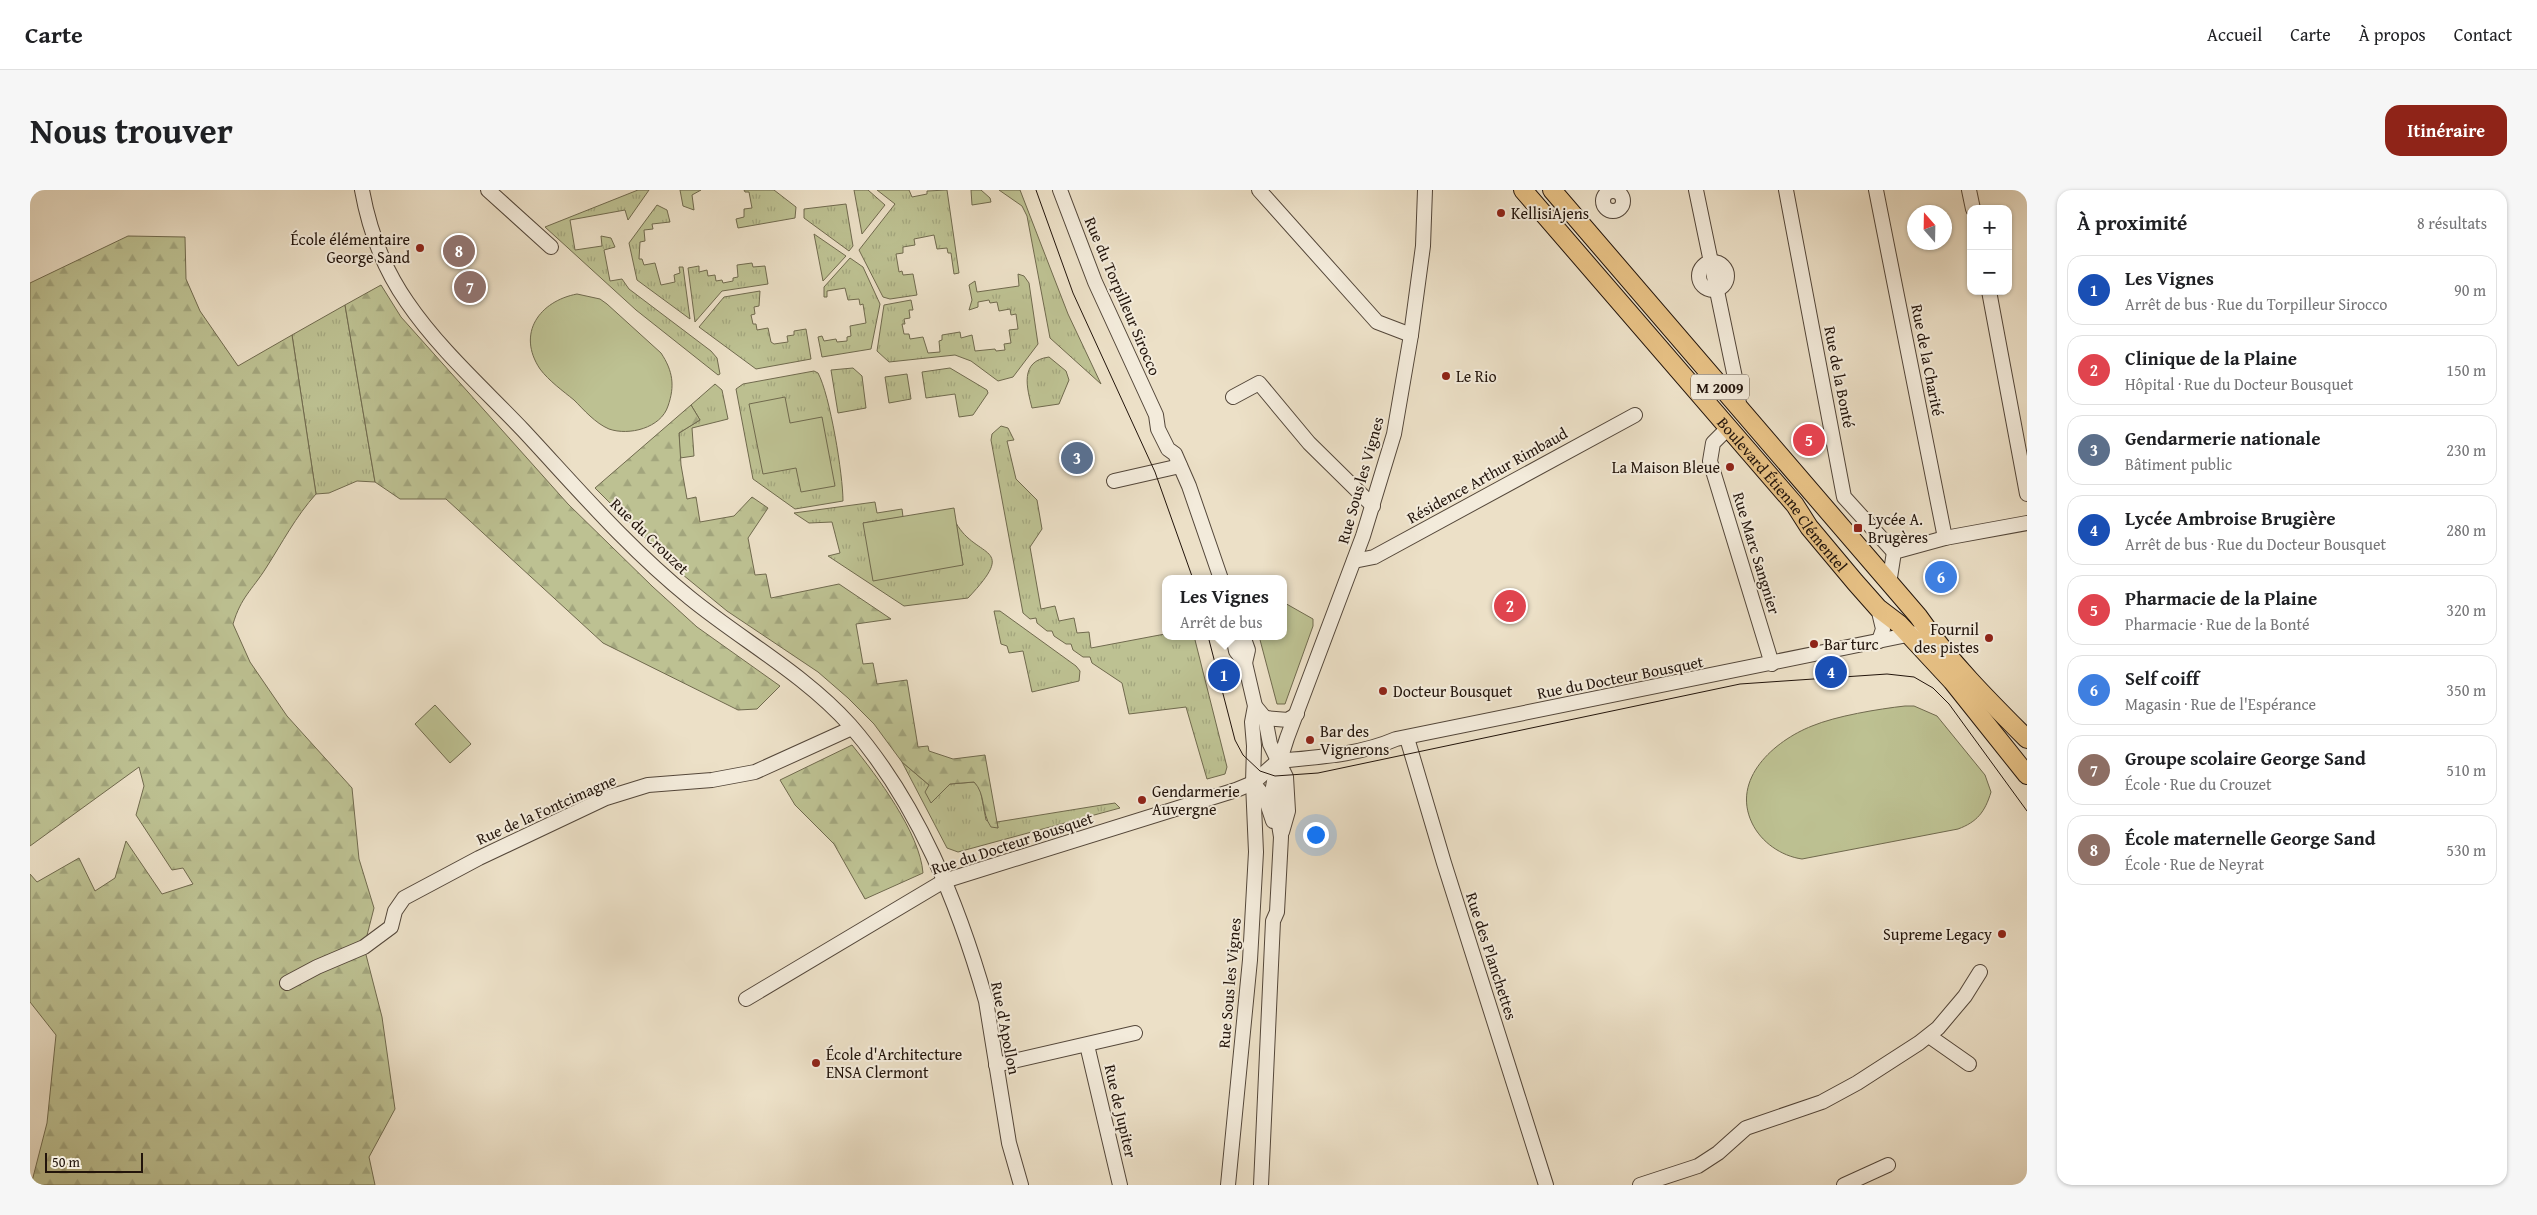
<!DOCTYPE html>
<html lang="fr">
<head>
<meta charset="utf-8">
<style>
  body { margin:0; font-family:"Gentium Book Plus",serif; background:#f6f6f6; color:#202124 }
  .controls { position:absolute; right:15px; top:15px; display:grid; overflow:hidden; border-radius:10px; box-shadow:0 1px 4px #0004 }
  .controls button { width:45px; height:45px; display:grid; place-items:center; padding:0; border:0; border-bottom:1px solid #e0e0e0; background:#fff; color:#202124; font:25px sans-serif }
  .compass { position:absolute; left:1877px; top:15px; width:45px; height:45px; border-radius:50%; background:#fff; box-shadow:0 1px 4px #0004; rotate:340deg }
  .scale { position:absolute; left:15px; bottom:12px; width:98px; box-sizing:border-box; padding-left:5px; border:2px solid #22140b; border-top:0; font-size:14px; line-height:18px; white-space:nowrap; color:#22140b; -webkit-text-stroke:4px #f3ebdb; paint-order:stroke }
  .you { position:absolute; left:1285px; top:644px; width:18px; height:18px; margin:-12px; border:4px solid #fff; border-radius:50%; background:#1a73e8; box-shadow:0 0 0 8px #1a73e833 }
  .badge { display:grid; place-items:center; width:32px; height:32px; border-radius:50%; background:#8f2418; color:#fff; font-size:16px; font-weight:700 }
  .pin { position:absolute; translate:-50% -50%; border:2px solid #fff; box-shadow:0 1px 5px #0006 }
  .popup { position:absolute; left:1132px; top:385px; width:125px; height:65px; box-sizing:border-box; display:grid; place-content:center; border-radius:10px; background:#fff; filter:drop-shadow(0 1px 4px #0005); font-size:16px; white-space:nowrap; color:#757577 }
  .popup b { font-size:19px; color:#202124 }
  .popup::after { content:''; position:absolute; left:50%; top:100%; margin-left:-10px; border:10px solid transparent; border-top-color:#fff }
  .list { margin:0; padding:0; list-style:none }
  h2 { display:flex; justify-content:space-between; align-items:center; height:65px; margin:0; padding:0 20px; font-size:21px }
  h2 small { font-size:16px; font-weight:400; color:#757577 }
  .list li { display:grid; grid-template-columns:32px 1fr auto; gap:15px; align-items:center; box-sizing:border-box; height:70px; margin:0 10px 10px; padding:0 10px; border:1px solid #e0e0e0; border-radius:15px }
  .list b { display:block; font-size:19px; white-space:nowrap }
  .list p { margin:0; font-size:16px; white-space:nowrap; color:#757577 }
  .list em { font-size:16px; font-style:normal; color:#757577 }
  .map { position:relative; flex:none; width:1997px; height:995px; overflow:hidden; border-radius:15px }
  header { display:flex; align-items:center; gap:30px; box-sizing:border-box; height:70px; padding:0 25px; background:#fff; border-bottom:1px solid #e0e0e0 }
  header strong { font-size:24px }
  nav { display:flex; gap:28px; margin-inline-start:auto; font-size:18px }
  .intro { display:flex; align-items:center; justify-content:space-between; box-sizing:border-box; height:120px; padding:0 30px }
  h1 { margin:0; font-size:35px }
  .button { padding:12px 22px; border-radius:15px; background:#8f2418; color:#fff; font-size:18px; font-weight:700 }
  main { display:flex; gap:30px; padding:0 30px }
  aside { flex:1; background:#fff; border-radius:15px; box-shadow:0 1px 4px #0004 }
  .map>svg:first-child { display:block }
</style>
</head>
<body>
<header>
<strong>Carte</strong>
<nav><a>Accueil</a><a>Carte</a><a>À propos</a><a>Contact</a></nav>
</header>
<div class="intro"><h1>Nous trouver</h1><a class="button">Itinéraire</a></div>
<main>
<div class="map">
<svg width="1997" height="995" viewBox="0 0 1997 995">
  <defs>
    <pattern id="grass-tufts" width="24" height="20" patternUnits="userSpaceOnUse" patternTransform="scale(1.25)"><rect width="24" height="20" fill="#bdc192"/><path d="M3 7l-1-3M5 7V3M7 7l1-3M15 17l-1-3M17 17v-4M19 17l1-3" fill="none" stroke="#a2a57d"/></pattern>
    <pattern id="forest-firs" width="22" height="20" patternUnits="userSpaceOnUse" patternTransform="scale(1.25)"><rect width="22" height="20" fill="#bdc192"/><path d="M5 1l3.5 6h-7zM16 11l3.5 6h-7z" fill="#a2a57d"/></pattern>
  </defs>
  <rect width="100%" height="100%" fill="#ece0c7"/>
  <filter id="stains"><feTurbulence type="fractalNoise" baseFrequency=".004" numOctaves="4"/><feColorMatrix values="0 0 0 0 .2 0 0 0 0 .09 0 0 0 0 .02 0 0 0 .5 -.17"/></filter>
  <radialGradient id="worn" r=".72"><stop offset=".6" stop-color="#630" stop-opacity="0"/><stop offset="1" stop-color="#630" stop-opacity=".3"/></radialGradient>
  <g fill="url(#grass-tufts)" stroke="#706a4e">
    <path d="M 608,0 L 619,0 L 598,30 L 595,20 L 540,30 L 545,60 L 572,56 L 571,46 L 581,48 L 585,57 L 574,60 L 580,91 L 592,89 L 599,99 L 681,161 L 687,168 L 690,184 L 688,185 L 606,120 L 515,37 Z"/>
    <path d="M 650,0 L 671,0 L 662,5 L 664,20 L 653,16 Z"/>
    <path d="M 714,0 L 744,0 L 766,17 L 765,28 L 708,38 L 706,29 L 714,27 L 714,19 L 722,18 L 719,2 L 715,2 Z"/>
    <path d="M 824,0 L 838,0 L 855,15 L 832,44 Z"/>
    <path d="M 847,0 L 879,0 L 882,7 L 897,4 L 897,1 L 917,0 L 929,83 L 924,84 L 921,63 L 918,63 L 917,58 L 907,59 L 904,45 L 884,49 L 885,55 L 873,57 L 873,63 L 866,64 L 869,82 L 872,81 L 873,85 L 883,84 L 887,105 L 860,109 L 853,107 L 829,60 L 865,14 Z"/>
    <path d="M 941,0 L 951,0 L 960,8 L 961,12 L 942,15 Z"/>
    <path d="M 969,0 L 990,0 L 1038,124 L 1071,194 L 1020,148 L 997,26 L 992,16 Z"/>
    <path d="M 816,14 L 823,56 L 819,61 L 774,28 L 774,19 Z"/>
    <path d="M 627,15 L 637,20 L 640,32 L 622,34 L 623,39 L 614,40 L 615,51 L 610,52 L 609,69 L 612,69 L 614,75 L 625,73 L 631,95 L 645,92 L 644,85 L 650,83 L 649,77 L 653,77 L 660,129 L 607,90 L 599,53 Z"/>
    <path d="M 784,44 L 816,66 L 793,91 Z"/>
    <path d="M 820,68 L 833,77 L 850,114 L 841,159 L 792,167 L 788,147 L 792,146 L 794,151 L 806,149 L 807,152 L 817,151 L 817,147 L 821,146 L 820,136 L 836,133 L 833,114 L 830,115 L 829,109 L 818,110 L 815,98 L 797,101 L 797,107 L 794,107 L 794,97 Z"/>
    <path d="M 722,73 L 723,77 L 735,76 L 738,94 L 692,101 L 665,132 L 658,78 L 669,76 L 669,82 L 677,80 L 678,86 L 685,85 L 686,91 L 692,90 L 693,93 L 703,91 L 703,88 L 708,87 L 707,75 Z"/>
    <path d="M 988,84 L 994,86 L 999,93 L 1008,154 L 983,187 L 968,191 L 941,171 L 925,165 L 859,172 L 847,161 L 854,115 L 881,110 L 883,120 L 879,120 L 880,128 L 874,129 L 875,134 L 872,134 L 874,144 L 879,144 L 880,149 L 893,147 L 898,163 L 910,162 L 909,151 L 912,150 L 912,145 L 930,142 L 931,148 L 942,145 L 945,161 L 965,159 L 966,161 L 975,160 L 974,154 L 981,153 L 979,140 L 988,139 L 986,124 L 981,125 L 980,119 L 969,121 L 967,112 L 960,113 L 959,110 L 948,112 L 948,117 L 939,120 L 942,110 L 939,95 L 945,91 L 947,102 L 989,96 Z"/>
    <path d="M 730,101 L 729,116 L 724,117 L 725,124 L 721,125 L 723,134 L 726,134 L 727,140 L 738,138 L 741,152 L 744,154 L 758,152 L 757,146 L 764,145 L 764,141 L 776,139 L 781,169 L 726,179 L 669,137 L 694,107 Z"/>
    <path d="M 315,115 L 345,292 L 327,291 L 299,303 L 286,304 L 262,145 Z"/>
    <path d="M 1019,167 L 1036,181 L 1039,190 L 1029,214 L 1002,218 C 997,198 989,171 1019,167 Z"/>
    <path d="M 823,178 L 832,186 L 836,218 L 808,223 L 801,180 Z"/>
    <path d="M 920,178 L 957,200 L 958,203 L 943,225 L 929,227 L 925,204 L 896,208 L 892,182 Z"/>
    <path d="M 784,181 L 788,183 C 800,205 813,285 813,311 L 765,319 L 723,289 L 706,199 L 713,194 Z"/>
    <path d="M 877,184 L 881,209 L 859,213 L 855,187 Z"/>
    <path d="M 685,194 L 692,200 L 698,229 L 662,238 L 664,266 L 650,268 L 649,243 L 670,230 L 661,215 Z"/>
    <path d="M 971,236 L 978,238 L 984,250 L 977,251 L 986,289 L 1007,310 L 1012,339 L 1000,357 L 1011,419 L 1025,416 L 1029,431 L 1044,428 L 1047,443 L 1059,442 L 1061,458 L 1135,444 L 1135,446 L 1164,446 L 1197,577 L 1195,584 L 1177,589 L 1156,517 L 1099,524 L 1092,493 L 1062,473 L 1060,467 L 1053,467 L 1043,460 L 1041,454 L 1036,454 L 1024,446 L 1022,441 L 1017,441 L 1007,433 L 1006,428 L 1000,429 L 993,423 L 961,250 L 962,244 Z"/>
    <path d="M 845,312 L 847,323 L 872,319 L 873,327 L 833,333 L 933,375 L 926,333 C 947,370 989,354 938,408 L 874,416 L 798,366 L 810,363 L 802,332 L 779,333 L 764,323 Z"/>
    <path d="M 964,421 L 970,421 L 1046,476 L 1050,481 L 1049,491 L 1002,502 L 993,461 L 979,463 L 977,456 L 971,454 Z"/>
    <path d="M 872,572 L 899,595 L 912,601 L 920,594 L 944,592 L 950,598 L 956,630 L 968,638 L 967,632 L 1072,615 L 1085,613 L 1090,618 L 928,662 L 917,658 Z"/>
  </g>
  <g fill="url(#forest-firs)" stroke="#706a4e">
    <path d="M 98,46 L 155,47 L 156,89 L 170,121 L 208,176 L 262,145 L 286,304 C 266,326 252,353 236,378 C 222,400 211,407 203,434 L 220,472 L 257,526 L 322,598 L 329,669 L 344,718 L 334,757 L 352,827 L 365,919 L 339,967 L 345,995 L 1,995 L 17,933 L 26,845 L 0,812 L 0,684 L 7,692 L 49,668 L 65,701 L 85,688 L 96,651 L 132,704 L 163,694 L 153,678 L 142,680 L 106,625 L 114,596 L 109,577 L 0,656 L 0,93 Z"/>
    <path d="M 351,95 L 371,127 L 538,314 L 623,397 L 667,437 L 750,496 L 727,519 L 708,520 L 573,453 L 416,309 L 370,309 L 345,292 L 315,115 Z"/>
    <path d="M 661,215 L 670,230 L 649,243 L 651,275 L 657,309 L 666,307 L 670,332 L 704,326 L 722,307 L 738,318 L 718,348 L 725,385 L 736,384 L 741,408 L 809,394 L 861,429 L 826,434 L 833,474 L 843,473 L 847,494 L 877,490 L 888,557 L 898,556 L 899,561 L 923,569 L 955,565 L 968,638 L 961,637 C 951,623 956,604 944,592 L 920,594 L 901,613 L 895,602 L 899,595 L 872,572 L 844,534 L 818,508 L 788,482 L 697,421 L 647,380 L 565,298 Z"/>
    <path d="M 822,555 C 847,586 890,643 893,683 L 835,709 L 804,654 L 765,615 L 750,590 Z"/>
  </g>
  <g fill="#bdc192" stroke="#706a4e">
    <path d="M 547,104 L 570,109 L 577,114 L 631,163 C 643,181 645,196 638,216 C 631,238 599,246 579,239 C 565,233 554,220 544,210 C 533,201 519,191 510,179 C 486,143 510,111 547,104 Z"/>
    <path d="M 755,207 L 760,233 L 792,227 L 805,296 L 771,302 L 766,278 L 733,284 L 719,214 Z"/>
    <path d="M 924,318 L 933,375 L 843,391 L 833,333 Z"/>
    <path d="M 1253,412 L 1283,429 L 1283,436 L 1255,514 L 1247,514 L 1229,446 L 1253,446 Z"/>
    <path d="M 405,515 L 441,554 L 420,573 L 385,534 Z"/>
    <path d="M 1875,516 L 1884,516 L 1907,526 L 1955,585 L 1961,602 C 1955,622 1947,632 1928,639 L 1772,669 C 1751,666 1731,652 1722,633 C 1701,589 1744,551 1782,536 C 1806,526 1848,519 1875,516 Z"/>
  </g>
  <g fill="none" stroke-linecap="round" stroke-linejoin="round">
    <g stroke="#54473a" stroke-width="16">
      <g id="minor">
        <path d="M 332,0 C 339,39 354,79 377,112 C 409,159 454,199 493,240 C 547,298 598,358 660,408 C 713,451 774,484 820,535 C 888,613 928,713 956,811 L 979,953 L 991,995"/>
        <path d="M 458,0 L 521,57"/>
        <path d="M 1030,0 L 1065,92 L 1126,225 L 1128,239 L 1138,259 L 1145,264 L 1159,296 L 1191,389"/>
        <path d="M 1229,0 L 1347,132 L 1381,145"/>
        <path d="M 1666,0 L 1708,202 L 1709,218"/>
        <path d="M 1756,0 L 1814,307 L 1864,362"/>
        <path d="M 1846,0 L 1915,348"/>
        <path d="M 1939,0 L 1943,19"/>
        <circle cx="1583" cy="11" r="10"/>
        <circle cx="1683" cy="86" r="14"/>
        <path d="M 1959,101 L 1997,304"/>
        <path d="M 1203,207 L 1229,193 L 1279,253 L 1343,316"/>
        <path d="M 1698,238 L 1683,253 L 1680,271 L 1742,474"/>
        <path d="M 1084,291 L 1150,276"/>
        <path d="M 1324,371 L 1344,367 L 1605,225"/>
        <path d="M 1859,394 L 1864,362 L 1915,348 L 1997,333"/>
        <path d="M 1848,418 L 1853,439 L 1849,451"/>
        <path d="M 1213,446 L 1218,460 L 1215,473"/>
        <path d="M 1225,516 L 1235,528 L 1240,554 L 1256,587 L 1258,621 L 1252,642"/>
        <path d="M 1235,528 L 1258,530 L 1267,524"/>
        <path d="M 1377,548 L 1414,673 L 1516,995"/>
        <path d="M 1248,571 C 1288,567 1329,565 1366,549 L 1887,443"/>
        <path d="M 1223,593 L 1235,607 L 1243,631"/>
        <path d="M 257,793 L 287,777 L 334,757 L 361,737 L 365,721 L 374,708 L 449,668 L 576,608 L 618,595 L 682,590 L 725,582 L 822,538"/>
        <path d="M 716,809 L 914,691 L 1206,600 L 1223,593 L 1248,571"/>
        <path d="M 1899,846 L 1939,874"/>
        <path d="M 1057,855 L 1090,995"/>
        <path d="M 966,875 L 1105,843"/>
        <path d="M 1198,995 L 1220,770 L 1226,662 L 1223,593 L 1224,556 L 1222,532 L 1225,516 L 1215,473 L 1206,461 L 1203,446"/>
        <path d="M 1231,995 L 1243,731 L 1247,722 L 1251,647 L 1243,597 L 1245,586 L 1257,548 L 1333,346 L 1364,244 L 1381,145 L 1393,56 L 1395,0"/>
        <path d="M 1610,995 L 1668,976 L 1688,963 L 1716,938 L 1792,912 L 1827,893 L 1889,853 L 1908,838 L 1935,806 L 1950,782"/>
        <path d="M 1814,995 L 1858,975"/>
      </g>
    </g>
    <g stroke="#22140b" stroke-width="20">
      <g id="major">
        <path id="s1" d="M 1493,0 L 1765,315 L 1779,337 L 1825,392 L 1848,418 L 1869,434 L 1922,491 L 1997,585"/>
        <path d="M 1522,0 L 1888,426 C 1919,471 1959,511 1997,549"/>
      </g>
    </g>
    <use href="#minor" stroke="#f3ebdb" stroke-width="14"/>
    <use href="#major" stroke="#e6c084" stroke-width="18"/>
    <g stroke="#22140b" stroke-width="1">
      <path d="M 1006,0 L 1043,103 L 1125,282 L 1163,389"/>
      <path d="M 1178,446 L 1205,550 L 1213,565 L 1230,581 L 1245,586 L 1288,583 L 1710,494 L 1857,484 L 1884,487 L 1903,498 L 1919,514 L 1997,621"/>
    </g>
  </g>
  <g fill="#8f2418" stroke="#f3ebdb" stroke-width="2">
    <circle cx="1471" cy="23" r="5"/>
    <circle cx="390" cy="58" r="5"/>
    <circle cx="1416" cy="186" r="5"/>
    <circle cx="1700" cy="277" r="5"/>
    <rect x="1823" y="333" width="10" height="10" rx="2.5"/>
    <circle cx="1959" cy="448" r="5"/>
    <circle cx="1784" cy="454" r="5"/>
    <circle cx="1353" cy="501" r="5"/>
    <circle cx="1280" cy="550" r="5"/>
    <circle cx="1112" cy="610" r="5"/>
    <circle cx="1972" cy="744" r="5"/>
    <circle cx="786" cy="873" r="5"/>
  </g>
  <g text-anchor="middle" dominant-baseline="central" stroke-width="4" stroke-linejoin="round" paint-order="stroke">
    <rect fill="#f3ebdb" stroke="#615449" stroke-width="1" x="1661" y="184.5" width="58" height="25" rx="4"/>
    <g font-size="15" font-weight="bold" fill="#22140b">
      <text x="1690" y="197">M 2009</text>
    </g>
    <g font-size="16" fill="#22140b" stroke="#f3ebdb" text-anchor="start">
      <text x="1481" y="23">KellisiAjens</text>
      <text x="380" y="49" text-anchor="end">École élémentaire<tspan x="380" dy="18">George Sand</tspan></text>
      <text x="1426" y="186">Le Rio</text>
      <text x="1690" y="277" text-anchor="end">La Maison Bleue</text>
      <text x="1838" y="329">Lycée A.<tspan x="1838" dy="18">Brugères</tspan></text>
      <text x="1949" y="439" text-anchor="end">Fournil<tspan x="1949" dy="18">des pistes</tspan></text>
      <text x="1794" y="454">Bar turc</text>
      <text x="1363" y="501">Docteur Bousquet</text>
      <text x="1290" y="541">Bar des<tspan x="1290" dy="18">Vignerons</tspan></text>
      <text x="1122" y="601">Gendarmerie<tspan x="1122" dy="18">Auvergne</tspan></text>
      <text x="1962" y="744" text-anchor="end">Supreme Legacy</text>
      <text x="796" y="864">École d'Architecture<tspan x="796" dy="18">ENSA Clermont</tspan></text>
    </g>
    <g font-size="16" fill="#22140b" stroke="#f3ebdb">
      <text transform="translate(1093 106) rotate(67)">Rue du Torpilleur Sirocco</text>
      <text transform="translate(1898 170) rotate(79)">Rue de la Charité</text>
      <text transform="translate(1810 187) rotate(79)">Rue de la Bonté</text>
      <text transform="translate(1457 285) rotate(-29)">Résidence Arthur Rimbaud</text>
      <text transform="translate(1330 290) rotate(-74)">Rue Sous les Vignes</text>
      <text stroke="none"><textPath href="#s1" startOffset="400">Boulevard Étienne Clémentel</textPath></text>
      <text transform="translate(620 346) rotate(44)">Rue du Crouzet</text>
      <text transform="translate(1727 363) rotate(73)">Rue Marc Sangnier</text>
      <text transform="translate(1590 487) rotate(-11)">Rue du Docteur Bousquet</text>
      <text transform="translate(516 619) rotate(-24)">Rue de la Fontcimagne</text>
      <text transform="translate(982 653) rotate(-18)">Rue du Docteur Bousquet</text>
      <text transform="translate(1462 766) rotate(72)">Rue des Planchettes</text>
      <text transform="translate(1199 793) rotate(-85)">Rue Sous les Vignes</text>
      <text transform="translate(976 838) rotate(79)">Rue d'Apollon</text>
      <text transform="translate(1091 921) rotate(77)">Rue de Jupiter</text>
    </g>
  </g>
  <rect width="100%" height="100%" filter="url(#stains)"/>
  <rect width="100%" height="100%" fill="url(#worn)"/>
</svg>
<div class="controls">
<button>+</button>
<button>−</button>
</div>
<svg class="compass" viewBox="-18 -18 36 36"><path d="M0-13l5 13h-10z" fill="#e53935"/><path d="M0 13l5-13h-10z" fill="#757577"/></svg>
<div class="scale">50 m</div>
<div class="you"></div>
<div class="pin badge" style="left:1194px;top:485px;background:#1a4fb4">1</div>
<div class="popup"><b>Les Vignes</b>Arrêt de bus</div>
<div class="pin badge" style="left:1480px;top:416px;background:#e0444e">2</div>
<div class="pin badge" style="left:1047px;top:268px;background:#5c6f8a">3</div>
<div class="pin badge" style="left:1801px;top:482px;background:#1a4fb4">4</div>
<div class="pin badge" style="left:1779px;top:250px;background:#e0444e">5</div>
<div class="pin badge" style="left:1911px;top:387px;background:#3f7fe0">6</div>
<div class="pin badge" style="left:440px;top:97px;background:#8d6e63">7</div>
<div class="pin badge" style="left:429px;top:61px;background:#8d6e63">8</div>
</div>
<aside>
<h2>À proximité<small>8 résultats</small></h2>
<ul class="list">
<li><span class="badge" style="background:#1a4fb4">1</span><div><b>Les Vignes</b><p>Arrêt de bus · Rue du Torpilleur Sirocco</p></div><em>90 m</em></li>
<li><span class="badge" style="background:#e0444e">2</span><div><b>Clinique de la Plaine</b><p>Hôpital · Rue du Docteur Bousquet</p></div><em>150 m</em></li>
<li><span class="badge" style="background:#5c6f8a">3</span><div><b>Gendarmerie nationale</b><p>Bâtiment public</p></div><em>230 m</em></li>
<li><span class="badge" style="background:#1a4fb4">4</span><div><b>Lycée Ambroise Brugière</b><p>Arrêt de bus · Rue du Docteur Bousquet</p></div><em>280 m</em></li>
<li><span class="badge" style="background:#e0444e">5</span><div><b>Pharmacie de la Plaine</b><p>Pharmacie · Rue de la Bonté</p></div><em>320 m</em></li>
<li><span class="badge" style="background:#3f7fe0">6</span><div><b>Self coiff</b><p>Magasin · Rue de l'Espérance</p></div><em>350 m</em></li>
<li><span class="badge" style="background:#8d6e63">7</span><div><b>Groupe scolaire George Sand</b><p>École · Rue du Crouzet</p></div><em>510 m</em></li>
<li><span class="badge" style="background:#8d6e63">8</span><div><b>École maternelle George Sand</b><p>École · Rue de Neyrat</p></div><em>530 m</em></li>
</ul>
</aside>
</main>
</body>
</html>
